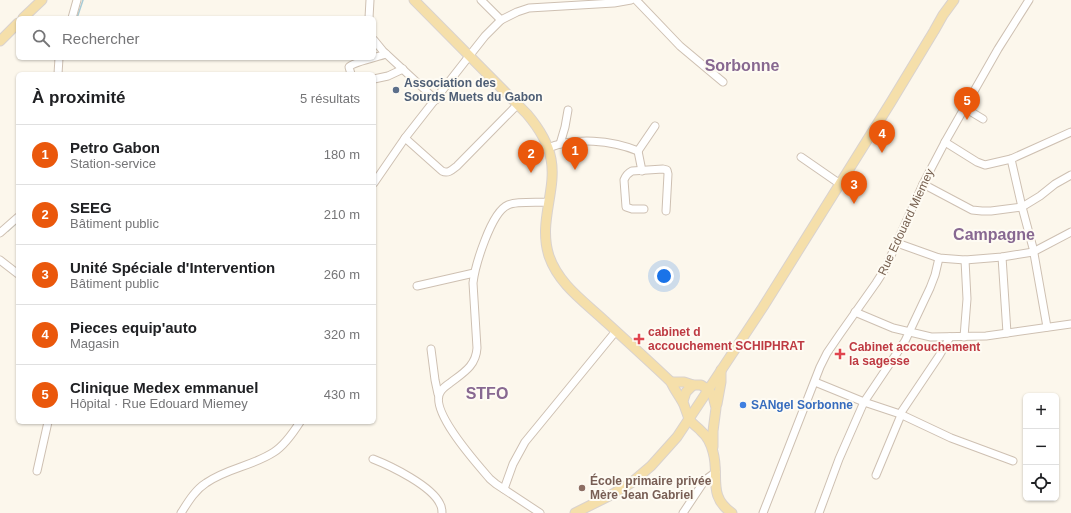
<!DOCTYPE html>
<html lang="fr">
<head>
<meta charset="utf-8">
<style>
  body { margin:0; font-family:Arial,sans-serif; background:#f6f6f6; color:#202124 }
  .controls { position:absolute; right:12px; bottom:12px; display:grid; overflow:hidden; border-radius:6px; box-shadow:0 1px 3px #0004 }
  .controls button { width:36px; height:36px; display:grid; place-items:center; padding:0; border:0; border-bottom:1px solid #e0e0e0; background:#fff; color:#202124; font:20px sans-serif }
  .you { position:absolute; left:664px; top:276px; width:14px; height:14px; margin:-10px; border:3px solid #fff; border-radius:50%; background:#1a73e8; box-shadow:0 0 0 6px #1a73e833 }
  .badge { display:grid; place-items:center; width:26px; height:26px; border-radius:50%; background:#ea580c; color:#fff; font-size:13px; font-weight:700 }
  .pin { position:absolute; translate:-50% -33px; filter:drop-shadow(0 1px 2px #0008) }
  .pin::after { content:''; position:absolute; top:21px; width:14px; height:12px; background:inherit; clip-path:polygon(0 0,100% 0,50% 100%) }
  .list { margin:0; padding:0; list-style:none }
  h2 { display:flex; justify-content:space-between; align-items:center; height:52px; margin:0; padding:0 16px; font-size:17px }
  h2 small { font-size:13px; font-weight:400; color:#757577 }
  .list li { display:grid; grid-template-columns:26px 1fr auto; gap:12px; align-items:center; box-sizing:border-box; height:60px; padding:0 16px; border-top:1px solid #e0e0e0 }
  .list b { display:block; font-size:15px; white-space:nowrap }
  .list p { margin:0; font-size:13px; white-space:nowrap; color:#757577 }
  .list em { font-size:13px; font-style:normal; color:#757577 }
  .icon { flex:none; width:22px; height:22px; fill:none; stroke:currentColor; stroke-width:2; stroke-linecap:round; stroke-linejoin:round }
  .map { position:relative; flex:none; width:1071px; height:513px; overflow:hidden }
  .search { position:absolute; background:#fff; box-shadow:0 1px 3px #0004; left:16px; top:16px; width:360px; height:44px; display:flex; align-items:center; gap:10px; box-sizing:border-box; padding:0 14px; border-radius:6px; color:#757577; font-size:15px }
  .panel { position:absolute; background:#fff; box-shadow:0 1px 3px #0004; left:16px; top:72px; width:360px; height:352px; border-radius:6px }
  .map>svg:first-child { display:block }
</style>
</head>
<body>
<div class="map">
<svg width="1071" height="513" viewBox="0 0 1071 513">
  <rect width="100%" height="100%" fill="#fcf7ec"/>
  <g fill="none" stroke-linecap="round" stroke-linejoin="round">
    <g stroke="#a8cbd6" stroke-width="1.5">
      <path d="M 77,18 L 83,0"/>
      <path d="M 8,231 L 18,222"/>
    </g>
    <g stroke="#cec0b2" stroke-width="9">
      <g id="minor">
        <path d="M 481,0 L 501,20"/>
        <path d="M 636,0 L 680,46 L 723,82"/>
        <path d="M 72,18 L 77,0"/>
        <path d="M 369,18 L 370,0"/>
        <path d="M 374,40 L 383,51 L 436,100"/>
        <path d="M 58,74 L 59,58"/>
        <path d="M 351,74 L 349,67 C 353,62 378,57 386,54"/>
        <path d="M 374,79 L 388,76 L 403,69"/>
        <path d="M 963,107 L 983,119"/>
        <path d="M 405,138 L 442,171 C 448,174 452,170 457,166 L 518,104"/>
        <path d="M 945,142 L 977,162 L 985,165 L 1011,159 L 1071,132"/>
        <path d="M 560,144 L 565,127 L 568,110"/>
        <path d="M 548,148 C 576,137 611,140 638,151"/>
        <path d="M 638,151 L 655,126"/>
        <path d="M 638,151 L 642,171"/>
        <path d="M 801,157 L 840,184"/>
        <path d="M 1011,159 L 1022,207 L 1033,248 L 1047,327"/>
        <path d="M 374,183 L 405,138 L 470,55 L 485,36 L 501,20 L 517,12 L 529,8 L 614,3 L 631,0"/>
        <path d="M 923,184 L 972,210 L 982,211 L 991,211 L 1022,207 L 1040,196 L 1055,184 L 1071,175"/>
        <path d="M 644,209 L 632,209 L 626,207 L 624,180 C 626,175 628,173 632,171 L 663,169 L 667,170 L 668,174 L 666,211"/>
        <path d="M 0,233 L 18,217"/>
        <path d="M 897,243 L 939,258 L 965,260 L 1002,257 L 1033,252 L 1071,232"/>
        <path d="M 1002,257 L 1007,333"/>
        <path d="M 0,260 L 18,274"/>
        <path d="M 417,286 L 474,273"/>
        <path d="M 855,312 L 893,328 L 931,337 L 986,336 L 1071,324"/>
        <path d="M 964,337 L 967,299 L 965,260"/>
        <path d="M 431,349 L 435,380 L 438,394"/>
        <path d="M 815,382 L 864,402 L 900,414 L 951,438 L 1013,461"/>
        <path d="M 900,414 L 939,356 L 950,337"/>
        <path d="M 373,459 C 391,466 432,486 440,504 C 442,507 442,510 442,513"/>
        <path d="M 37,471 L 48,422"/>
        <path d="M 876,475 L 901,415"/>
        <path d="M 504,489 L 513,464 L 525,442 L 616,331"/>
        <path d="M 181,513 C 188,502 195,490 206,483 C 227,468 253,466 274,452 C 285,445 293,433 300,422"/>
        <path d="M 540,513 L 496,484 L 490,479 C 478,465 427,409 441,391 C 443,388 447,385 450,383 C 463,373 476,366 477,348 L 473,283 C 475,266 491,212 508,205 C 516,201 539,203 548,202"/>
        <path d="M 683,513 L 705,480 L 716,472"/>
        <path d="M 763,513 L 820,367 L 827,353 L 840,334 L 876,283 L 885,269 L 923,184 L 945,142 L 998,49 L 1029,0"/>
        <path d="M 819,513 L 839,459 L 864,402 L 905,341 L 930,288 L 935,275 L 939,258"/>
      </g>
    </g>
    <g stroke="#d9d2ce" stroke-width="11">
      <g id="major">
        <path d="M 414,0 L 527,114 C 538,127 548,142 551,159 C 557,190 538,222 549,256 C 559,285 585,302 606,322 C 628,342 650,362 671,382 C 674,389 678,394 682,401 C 686,407 686,414 690,420 C 693,425 698,427 701,431 C 707,436 711,444 713,452 C 720,476 707,496 732,513"/>
        <path d="M 23,18 L 42,0"/>
        <path d="M 0,41 L 18,23"/>
        <path d="M 671,382 L 684,382 L 693,385 L 701,385 L 709,390 L 713,396 L 716,408 L 713,431 L 713,447"/>
        <path d="M 683,401 L 686,392 L 693,385"/>
        <path d="M 717,404 L 721,382 L 721,370"/>
        <path d="M 575,513 L 611,495 L 631,483 L 651,466 L 677,437 L 763,307 L 891,102 L 934,31 L 943,15 L 954,0"/>
      </g>
    </g>
    <use href="#minor" stroke="#fff" stroke-width="7"/>
    <use href="#major" stroke="#f5dfaa" stroke-width="9"/>
  </g>
  <circle fill="#5c6f8a" stroke="#fefbf3" stroke-width="1.5" cx="396" cy="90" r="4"/>
  <g fill="#e0444e" stroke="#fefbf3" stroke-width="1.5">
    <path d="M637 333h4v4h4v4h-4v4h-4v-4h-4v-4h4z"/>
    <path d="M838 348h4v4h4v4h-4v4h-4v-4h-4v-4h4z"/>
  </g>
  <circle fill="#3f7fe0" stroke="#fefbf3" stroke-width="1.5" cx="743" cy="405" r="4"/>
  <circle fill="#8d6e63" stroke="#fefbf3" stroke-width="1.5" cx="582" cy="488" r="4"/>
  <g text-anchor="middle" dominant-baseline="central" stroke-width="4" stroke-linejoin="round" paint-order="stroke">
    <g font-size="12" font-weight="bold" fill="#4e5e75" stroke="#fefbf3" text-anchor="start">
      <text x="404" y="83">Association des<tspan x="404" dy="14">Sourds Muets du Gabon</tspan></text>
    </g>
    <g font-size="12" fill="#766050" stroke="#fefbf3">
      <text transform="translate(906 222) rotate(-65)">Rue Edouard Miemey</text>
    </g>
    <g font-size="12" font-weight="bold" fill="#be3a42" stroke="#fefbf3" text-anchor="start">
      <text x="648" y="332">cabinet d<tspan x="648" dy="14">accouchement SCHIPHRAT</tspan></text>
      <text x="849" y="347">Cabinet accouchement<tspan x="849" dy="14">la sagesse</tspan></text>
    </g>
    <g font-size="12" font-weight="bold" fill="#366cbe" stroke="#fefbf3" text-anchor="start">
      <text x="751" y="405">SANgel Sorbonne</text>
    </g>
    <g font-size="12" font-weight="bold" fill="#785e54" stroke="#fefbf3" text-anchor="start">
      <text x="590" y="481">École primaire privée<tspan x="590" dy="14">Mère Jean Gabriel</tspan></text>
    </g>
    <g font-size="16" font-weight="bold" fill="#876891" stroke="#fefbf3">
      <text x="742" y="65">Sorbonne</text>
      <text x="994" y="234">Campagne</text>
      <text x="487" y="393">STFO</text>
    </g>
  </g>
</svg>
<div class="controls">
<button>+</button>
<button>−</button>
<button><svg class="icon" aria-label="locate" viewBox="0 0 24 24"><circle cx="12" cy="12" r="6"/><path d="M12 2v4M12 18v4M2 12h4M18 12h4"/></svg></button>
</div>
<div class="you"></div>
<div class="pin badge" style="left:575px;top:170px">1</div>
<div class="pin badge" style="left:531px;top:173px">2</div>
<div class="pin badge" style="left:854px;top:204px">3</div>
<div class="pin badge" style="left:882px;top:153px">4</div>
<div class="pin badge" style="left:967px;top:120px">5</div>
<div class="search"><svg class="icon" aria-label="search" viewBox="0 0 24 24"><circle cx="10" cy="10" r="6"/><path d="M15 15l6 6"/></svg>Rechercher</div>
<section class="panel">
<h2>À proximité<small>5 résultats</small></h2>
<ul class="list">
<li><span class="badge">1</span><div><b>Petro Gabon</b><p>Station-service</p></div><em>180 m</em></li>
<li><span class="badge">2</span><div><b>SEEG</b><p>Bâtiment public</p></div><em>210 m</em></li>
<li><span class="badge">3</span><div><b>Unité Spéciale d'Intervention</b><p>Bâtiment public</p></div><em>260 m</em></li>
<li><span class="badge">4</span><div><b>Pieces equip'auto</b><p>Magasin</p></div><em>320 m</em></li>
<li><span class="badge">5</span><div><b>Clinique Medex emmanuel</b><p>Hôpital · Rue Edouard Miemey</p></div><em>430 m</em></li>
</ul>
</section>
</div>
</body>
</html>
